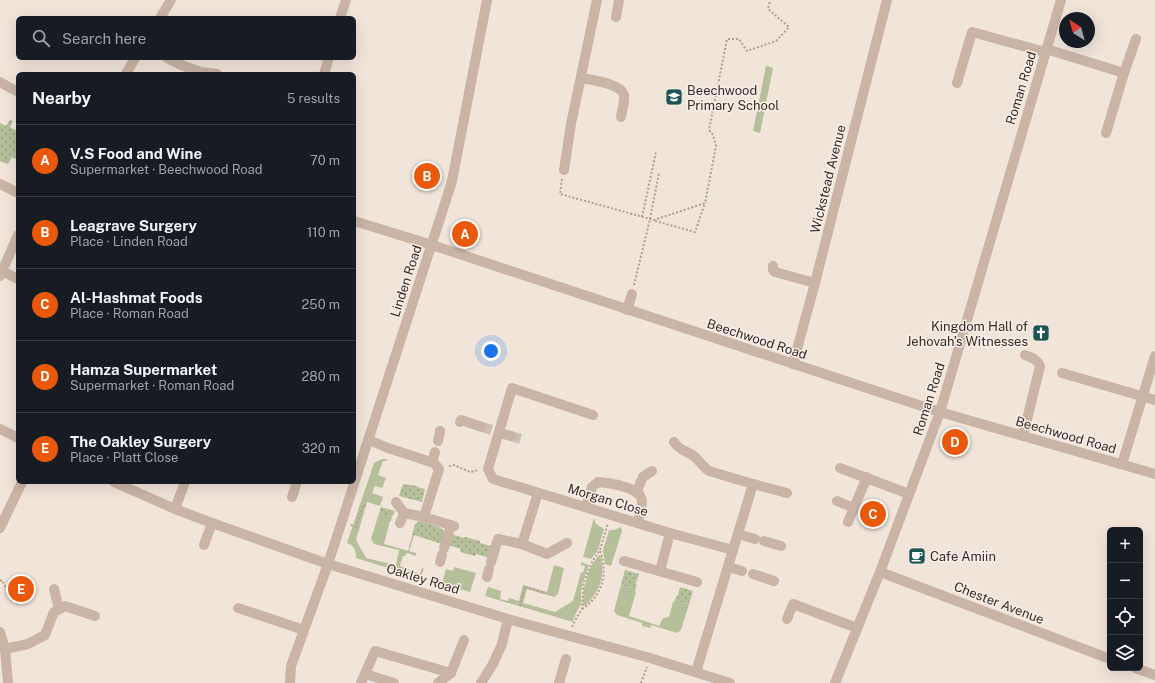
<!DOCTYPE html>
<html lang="en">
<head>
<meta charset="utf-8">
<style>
  body { margin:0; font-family:"Public Sans",sans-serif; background:#242831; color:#f1f3f6 }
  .controls { position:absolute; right:12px; bottom:12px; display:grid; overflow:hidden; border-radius:6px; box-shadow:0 4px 16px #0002 }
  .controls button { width:36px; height:36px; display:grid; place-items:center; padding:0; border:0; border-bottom:1px solid #363941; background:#171b24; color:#f1f3f6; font:20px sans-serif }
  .compass { position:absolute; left:1059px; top:12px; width:36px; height:36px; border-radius:50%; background:#171b24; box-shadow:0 4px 16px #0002; rotate:323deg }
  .you { position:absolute; left:491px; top:351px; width:14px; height:14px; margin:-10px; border:3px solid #fff; border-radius:50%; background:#1a73e8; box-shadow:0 0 0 6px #1a73e833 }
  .badge { display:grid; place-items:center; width:26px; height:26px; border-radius:50%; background:#ea580c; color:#fff; font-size:13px; font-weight:700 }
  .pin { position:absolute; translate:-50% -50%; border:2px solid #fff; box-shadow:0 1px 4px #0006 }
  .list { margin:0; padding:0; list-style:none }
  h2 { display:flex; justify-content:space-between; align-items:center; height:52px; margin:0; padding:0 16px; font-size:17px }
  h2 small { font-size:13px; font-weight:400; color:#9ea1a6 }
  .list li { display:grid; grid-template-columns:26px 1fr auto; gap:12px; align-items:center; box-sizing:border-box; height:72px; padding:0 16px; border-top:1px solid #363941 }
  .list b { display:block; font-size:15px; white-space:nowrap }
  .list p { margin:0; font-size:13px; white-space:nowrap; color:#9ea1a6 }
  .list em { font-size:13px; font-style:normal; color:#9ea1a6 }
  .icon { flex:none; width:22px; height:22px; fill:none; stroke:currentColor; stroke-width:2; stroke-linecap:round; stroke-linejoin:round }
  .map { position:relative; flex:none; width:1155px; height:683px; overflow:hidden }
  .search { position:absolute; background:#171b24; box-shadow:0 4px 16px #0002; left:16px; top:16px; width:340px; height:44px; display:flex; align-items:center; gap:10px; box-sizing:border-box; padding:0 14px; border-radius:6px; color:#9ea1a6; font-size:15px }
  .panel { position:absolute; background:#171b24; box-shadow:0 4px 16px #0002; left:16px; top:72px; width:340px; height:412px; border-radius:6px }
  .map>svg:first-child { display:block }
</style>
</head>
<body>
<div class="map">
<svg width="1155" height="683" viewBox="0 0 1155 683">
  <defs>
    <pattern id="garden-dots" width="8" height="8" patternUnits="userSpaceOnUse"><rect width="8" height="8" fill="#b5bf9a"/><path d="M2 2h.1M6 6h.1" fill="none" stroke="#949b7e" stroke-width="1.8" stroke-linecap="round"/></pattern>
  </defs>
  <rect width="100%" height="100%" fill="#f1e5da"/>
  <g fill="#b5bf9a">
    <path d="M 766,66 L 773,68 L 760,133 L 753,131 Z"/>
    <path d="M 382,459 L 387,459 L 386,461 L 383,461 L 378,475 L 386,478 L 382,488 L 375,486 L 372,493 L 383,497 L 380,506 L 367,502 L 356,540 L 366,558 L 396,565 L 399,550 L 374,544 L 371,539 L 379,513 L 392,517 L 391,521 L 390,521 L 384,544 L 416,553 L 416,556 L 407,553 L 405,556 L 403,556 L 400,566 L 420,574 L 422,568 L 424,569 L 420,578 L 356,558 C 356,551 354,545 347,543 L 374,463 Z"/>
    <path d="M 594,518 L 596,524 L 604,529 L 598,550 L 591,559 L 583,557 Z"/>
    <path d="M 621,527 L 622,531 L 611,566 L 605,564 L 603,550 L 609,530 L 614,530 Z"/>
    <path d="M 599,555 L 601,556 C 604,572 602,586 592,598 C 589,602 587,605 583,606 C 583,588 586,570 599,555 Z"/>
    <path d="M 581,562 L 589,565 L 583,581 L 581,591 L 581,604 L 575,615 L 573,622 L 485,596 L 488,587 L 501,591 L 500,599 L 508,601 L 509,598 L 519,601 L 523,585 L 547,592 L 554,565 L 564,568 L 558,594 L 554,597 L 527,589 L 523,603 L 555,612 L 573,601 L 581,572 L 583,573 L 585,566 L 581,565 Z"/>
    <path d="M 454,567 L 476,573 L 470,592 L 442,584 L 446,569 L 453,571 Z"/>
    <path d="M 636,584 L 637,584 L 635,591 L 636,592 L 629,616 L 659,626 L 663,618 L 669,617 L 673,602 L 674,602 L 677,595 L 678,596 L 677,599 L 680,602 L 689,604 L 681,630 L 677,633 L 651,625 L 650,628 L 642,626 L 642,623 L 617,615 L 614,611 L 621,585 L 632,588 L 635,586 Z"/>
  </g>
  <g fill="url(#garden-dots)">
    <path d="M 10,120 L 13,121 L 10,127 L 18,132 L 18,160 L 12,157 L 8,164 L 0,161 L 0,123 L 6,126 Z"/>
    <path d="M 403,484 L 417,486 L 417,487 L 425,489 L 422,502 L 399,496 Z"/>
    <path d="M 381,507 L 395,511 L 392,517 L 379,513 Z"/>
    <path d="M 420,521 L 439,527 L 442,529 L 445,533 L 442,544 L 414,535 L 409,551 L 408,551 L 415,524 Z"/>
    <path d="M 451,534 L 464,538 L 465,537 L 480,541 L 480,543 L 491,546 L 490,558 L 476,554 L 475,556 L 460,552 L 461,549 L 448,545 Z"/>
    <path d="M 625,570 L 639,574 L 635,586 L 632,588 L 621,585 Z"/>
    <path d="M 680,587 L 693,591 L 689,604 L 680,602 L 677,599 Z"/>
  </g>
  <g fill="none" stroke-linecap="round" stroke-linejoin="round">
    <g stroke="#cbc0b6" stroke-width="10" stroke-dasharray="10 5" stroke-linecap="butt">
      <path d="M 482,427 L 492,430"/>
      <path d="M 511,436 L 521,439"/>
    </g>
    <g stroke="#b49e90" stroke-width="2" stroke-dasharray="2 2" stroke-linecap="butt">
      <path d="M 562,179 L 560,194 L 654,220 L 705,203 L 716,146 L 713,135 L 709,130 L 727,39 L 739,39 L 747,51 L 776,41 L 789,27 L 768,9 L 770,0"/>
      <path d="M 642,217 L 656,152"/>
      <path d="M 655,221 L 695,232 L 705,203"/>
      <path d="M 634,285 L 650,219 L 659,173"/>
      <path d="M 449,466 L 454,465 L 470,472 L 479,470"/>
      <path d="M 351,525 L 359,528"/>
      <path d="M 356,527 L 363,505 L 366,506"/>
      <path d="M 0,581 L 2,580 L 13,602"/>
      <path d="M 520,606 L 525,587 L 544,593 L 544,594"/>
      <path d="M 582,609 C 603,596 608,572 600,550"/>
      <path d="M 572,627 L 577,617 L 582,609 L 583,588 L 584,581 L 593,560 L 600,550 L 608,523"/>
      <path d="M 641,683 L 647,667"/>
    </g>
    <g stroke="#c9b4a6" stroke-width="10">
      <path d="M 616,17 L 619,0"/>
      <path d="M 160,18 L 171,0"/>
      <path d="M 340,18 L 346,0"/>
      <path d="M 1046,49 L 1124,73 L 1106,133"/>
      <path d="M 167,58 L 181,65 L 201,72 L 217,74"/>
      <path d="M 1124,73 L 1136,39"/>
      <path d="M 126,74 L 135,58"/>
      <path d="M 324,74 L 329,58"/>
      <path d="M 581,78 C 591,80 621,83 624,95 C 625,101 622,111 621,117"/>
      <path d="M 0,82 L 18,92"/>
      <path d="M 957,83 L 972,32 L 1045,52"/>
      <path d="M 564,170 L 571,124 L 597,0"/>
      <path d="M 0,184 L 18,193"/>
      <path d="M 354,221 L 432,245 L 940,412 L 1155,474"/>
      <path d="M 773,266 L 773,270 L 775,272 L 815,283"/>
      <path d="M 2,271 L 18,279"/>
      <path d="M 0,276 L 18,235"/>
      <path d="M 627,310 L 632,294"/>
      <path d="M 793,364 L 815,283 L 887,0"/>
      <path d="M 1062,373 L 1155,400"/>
      <path d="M 593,415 L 512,388 L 488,469 L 493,479 L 670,533 L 733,550"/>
      <path d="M 460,422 L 461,420 L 482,427"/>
      <path d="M 0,429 L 18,438"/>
      <path d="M 499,433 L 511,436"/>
      <path d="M 1023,436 L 1040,366 C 1037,359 1032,358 1025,355"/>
      <path d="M 369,440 L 388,448 L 434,463 L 439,469 L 424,517 L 404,513 L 400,523"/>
      <path d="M 438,441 L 440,431"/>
      <path d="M 674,442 C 681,452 686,450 695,457 C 700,462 703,467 709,471 L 753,484 L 696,672"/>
      <path d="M 432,462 L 435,452"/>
      <path d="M 1122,464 L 1155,356"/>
      <path d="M 840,468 L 909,494"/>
      <path d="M 643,477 L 652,471"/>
      <path d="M 114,482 L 175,509 L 212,523 L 328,564 L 508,619 L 650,658 L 730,683"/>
      <path d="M 753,484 L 787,493"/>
      <path d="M 637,492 L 641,481"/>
      <path d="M 292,497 L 297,482"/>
      <path d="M 837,501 L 854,508"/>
      <path d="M 396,502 L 404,513"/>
      <path d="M 586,507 L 592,487 L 598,482 C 609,483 641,487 642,501 C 642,508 639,516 638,522"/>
      <path d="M 175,509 L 185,482"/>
      <path d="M 424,517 L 454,526"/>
      <path d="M 848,522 L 867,477"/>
      <path d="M 0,528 L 22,482"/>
      <path d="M 738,534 L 755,539"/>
      <path d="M 764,541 L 781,546"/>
      <path d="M 522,544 L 547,554 L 567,543"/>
      <path d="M 204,545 L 212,523"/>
      <path d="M 444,548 L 451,525"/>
      <path d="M 624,561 L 697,582"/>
      <path d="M 440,562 L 442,555"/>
      <path d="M 491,562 L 498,539 L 522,544 L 538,493"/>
      <path d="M 728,567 L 742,571"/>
      <path d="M 660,571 L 670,533"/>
      <path d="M 880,572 L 1110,659"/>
      <path d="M 753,574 L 774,581"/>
      <path d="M 487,577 L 489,569"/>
      <path d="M 54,589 L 59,609"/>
      <path d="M 238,608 L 304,630"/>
      <path d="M 787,619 L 793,604 L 857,628"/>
      <path d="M 0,632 L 5,649 L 8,683"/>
      <path d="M 5,649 L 28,644 L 45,635 L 54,612 L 65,606 L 95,616"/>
      <path d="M 1135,668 L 1155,675"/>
      <path d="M 365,674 L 394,683"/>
      <path d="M 290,683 L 291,666 L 328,564 L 446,200 L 452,181 L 487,0"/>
      <path d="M 361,683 L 375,651 L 451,673"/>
      <path d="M 438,683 L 451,673 L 464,640"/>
      <path d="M 481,683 L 493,664 L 502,644 L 508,619"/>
      <path d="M 559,683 L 566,659"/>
      <path d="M 835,683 L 880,572 L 940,412 L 1061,0"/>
    </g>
  </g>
  <defs>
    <g id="school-square" transform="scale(0.9)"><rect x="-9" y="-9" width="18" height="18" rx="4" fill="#1d5555" stroke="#f9efe6"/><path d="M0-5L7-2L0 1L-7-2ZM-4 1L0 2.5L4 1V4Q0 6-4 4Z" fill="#fff"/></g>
    <g id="church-square" transform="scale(0.9)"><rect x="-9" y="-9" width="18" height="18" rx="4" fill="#1d5555" stroke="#f9efe6"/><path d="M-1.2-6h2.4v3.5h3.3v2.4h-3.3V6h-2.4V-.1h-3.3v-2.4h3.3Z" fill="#fff"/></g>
    <g id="cafe-square" transform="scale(0.9)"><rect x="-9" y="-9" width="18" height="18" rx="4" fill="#1d5555" stroke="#f9efe6"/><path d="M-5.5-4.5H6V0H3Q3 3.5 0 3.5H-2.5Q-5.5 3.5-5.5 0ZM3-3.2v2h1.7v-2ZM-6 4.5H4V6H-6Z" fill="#fff"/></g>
  </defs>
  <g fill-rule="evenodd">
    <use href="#school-square" x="674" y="97"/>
    <use href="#church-square" x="1041" y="333"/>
    <use href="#cafe-square" x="917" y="556"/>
  </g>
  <g text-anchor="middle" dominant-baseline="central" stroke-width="3" stroke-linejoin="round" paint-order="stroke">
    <g font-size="13" fill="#352a27" stroke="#f9efe6">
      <text transform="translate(1021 88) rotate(-73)">Roman Road</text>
      <text transform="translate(828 179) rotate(-76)">Wickstead Avenue</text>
      <text transform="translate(406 281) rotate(-72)">Linden Road</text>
      <text transform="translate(757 339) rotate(18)">Beechwood Road</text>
      <text transform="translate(929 399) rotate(-72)">Roman Road</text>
      <text transform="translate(1066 435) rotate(16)">Beechwood Road</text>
      <text transform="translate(608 500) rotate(17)">Morgan Close</text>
      <text transform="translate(423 579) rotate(17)">Oakley Road</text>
      <text transform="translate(999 603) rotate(21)">Chester Avenue</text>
    </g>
    <g font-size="13" fill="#352a27" stroke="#f9efe6" text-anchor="start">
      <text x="687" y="90">Beechwood<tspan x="687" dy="15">Primary School</tspan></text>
      <text x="1028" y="326" text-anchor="end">Kingdom Hall of<tspan x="1028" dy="15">Jehovah's Witnesses</tspan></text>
      <text x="930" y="556">Cafe Amiin</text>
    </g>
  </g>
</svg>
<div class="controls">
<button>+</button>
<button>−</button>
<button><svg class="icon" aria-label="locate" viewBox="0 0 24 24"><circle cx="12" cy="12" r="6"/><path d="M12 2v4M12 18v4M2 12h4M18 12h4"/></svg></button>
<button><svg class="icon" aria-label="layers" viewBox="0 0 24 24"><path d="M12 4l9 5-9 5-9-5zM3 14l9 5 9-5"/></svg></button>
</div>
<svg class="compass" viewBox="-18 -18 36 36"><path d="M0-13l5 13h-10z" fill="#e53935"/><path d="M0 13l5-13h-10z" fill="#9ea1a6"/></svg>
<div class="you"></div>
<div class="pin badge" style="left:465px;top:234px">A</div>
<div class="pin badge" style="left:427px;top:176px">B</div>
<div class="pin badge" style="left:873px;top:514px">C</div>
<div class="pin badge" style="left:955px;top:442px">D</div>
<div class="pin badge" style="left:21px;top:589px">E</div>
<div class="search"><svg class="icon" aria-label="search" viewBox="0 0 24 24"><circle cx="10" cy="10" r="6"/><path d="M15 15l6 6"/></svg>Search here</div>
<section class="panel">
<h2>Nearby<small>5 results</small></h2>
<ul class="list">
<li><span class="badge">A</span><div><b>V.S Food and Wine</b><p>Supermarket · Beechwood Road</p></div><em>70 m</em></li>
<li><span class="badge">B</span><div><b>Leagrave Surgery</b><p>Place · Linden Road</p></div><em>110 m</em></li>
<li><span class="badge">C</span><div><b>Al-Hashmat Foods</b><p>Place · Roman Road</p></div><em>250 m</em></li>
<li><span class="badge">D</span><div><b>Hamza Supermarket</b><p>Supermarket · Roman Road</p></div><em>280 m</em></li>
<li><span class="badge">E</span><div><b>The Oakley Surgery</b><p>Place · Platt Close</p></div><em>320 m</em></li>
</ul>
</section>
</div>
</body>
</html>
